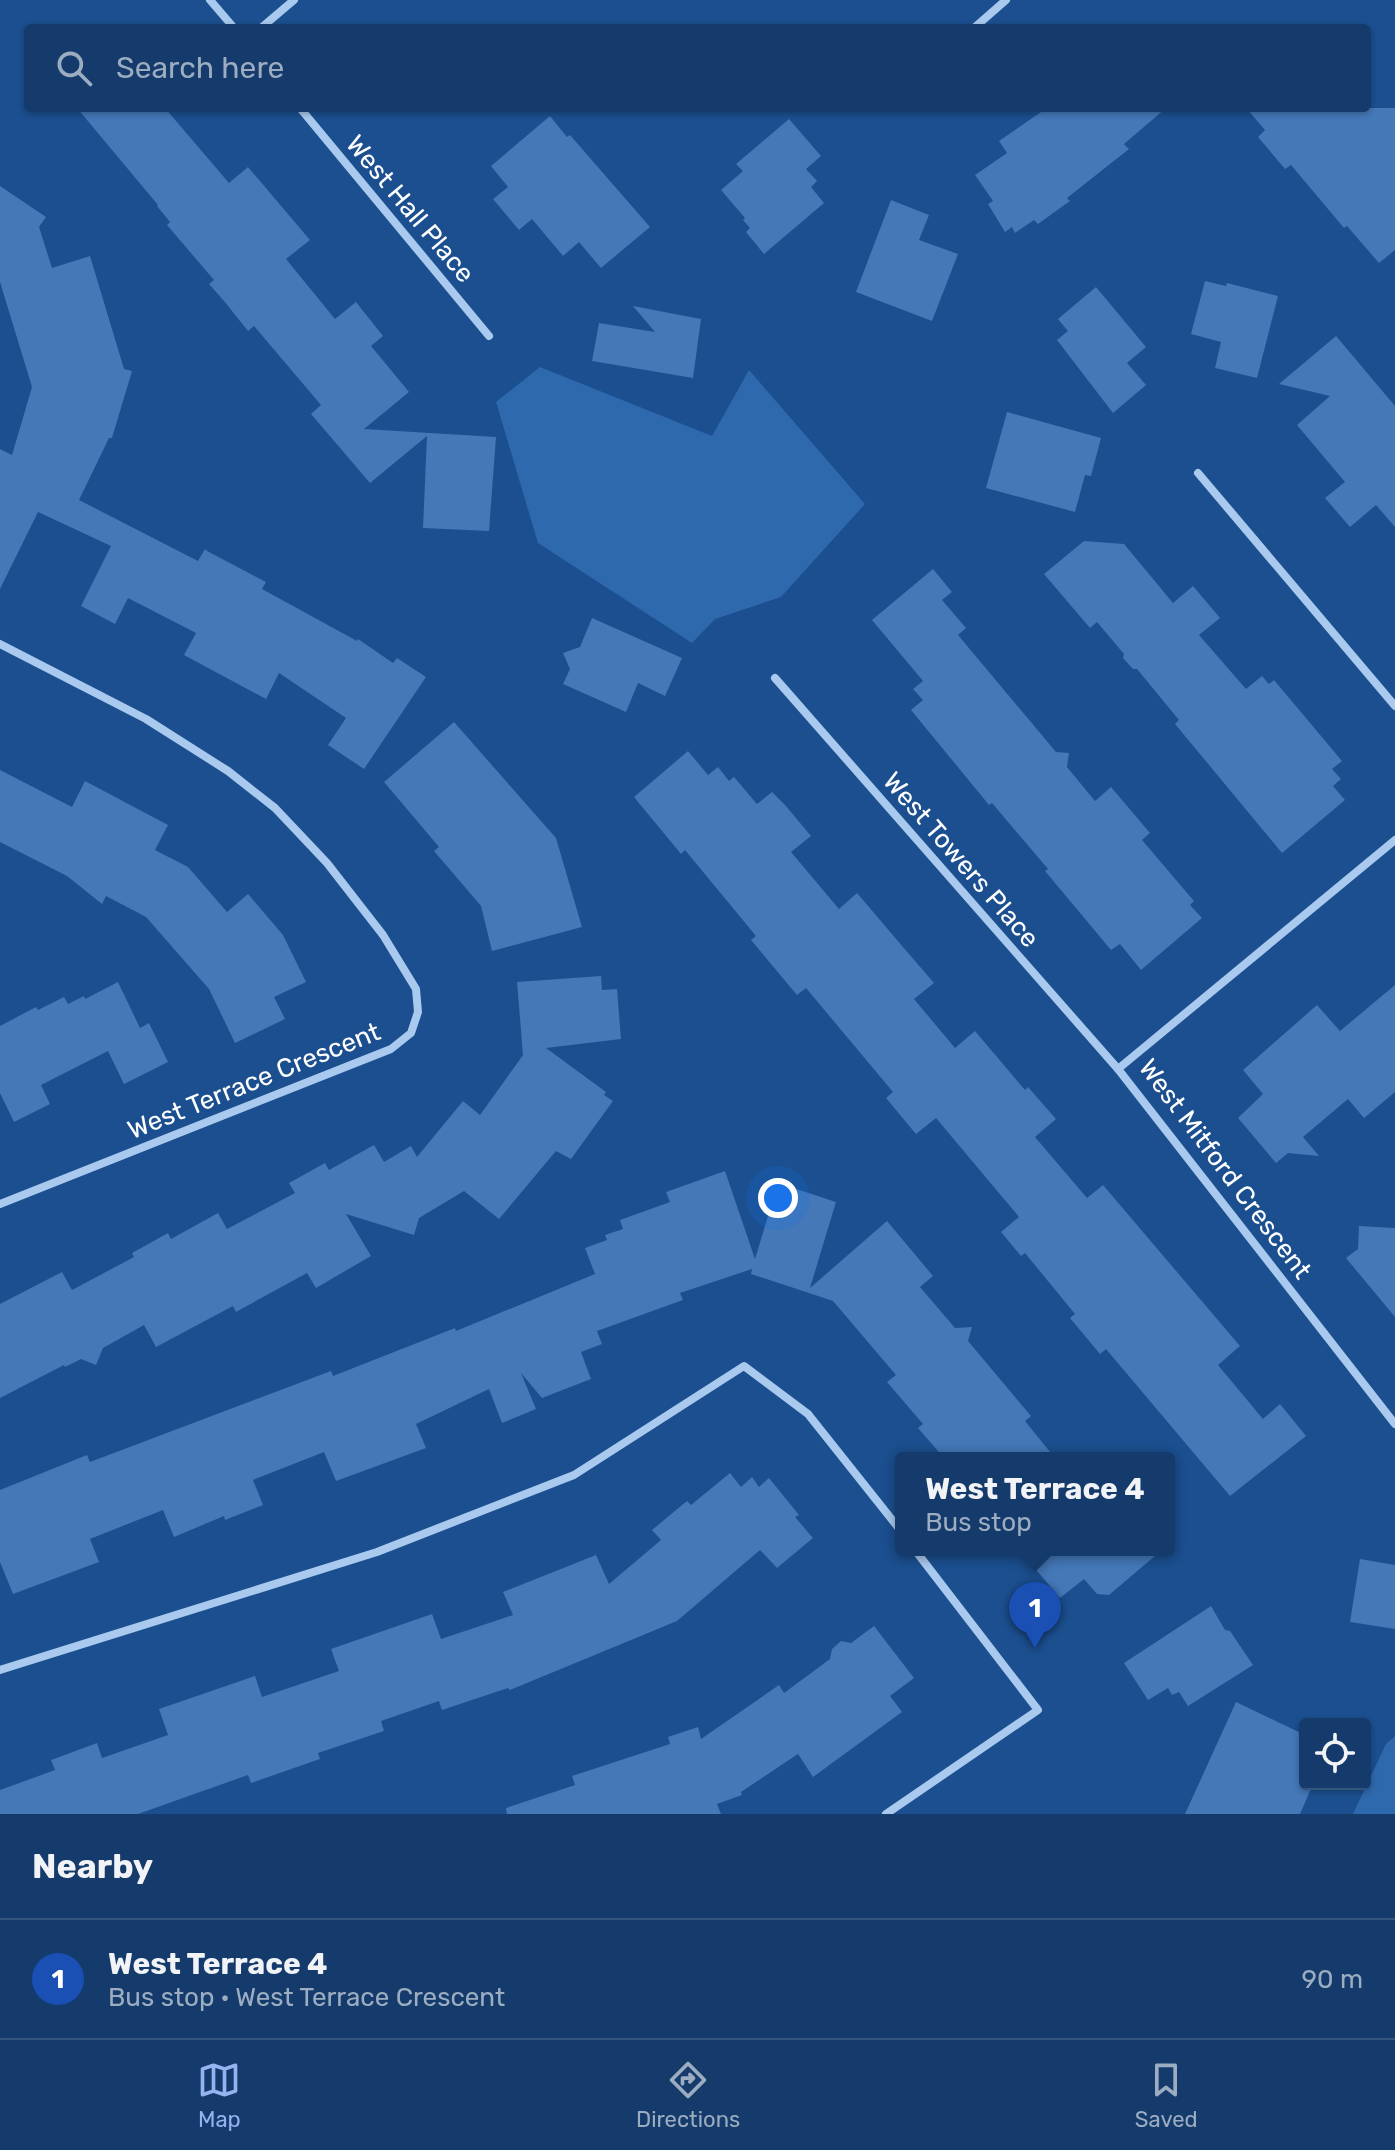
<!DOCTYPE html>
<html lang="en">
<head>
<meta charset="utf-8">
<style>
  body { margin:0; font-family:Rubik,sans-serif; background:#214673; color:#f1f3f6 }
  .controls { position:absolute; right:24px; bottom:24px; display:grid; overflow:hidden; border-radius:8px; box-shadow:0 2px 6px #0004 }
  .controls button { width:72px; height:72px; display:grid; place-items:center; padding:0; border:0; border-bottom:2px solid #33557e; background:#143b6b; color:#f1f3f6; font:40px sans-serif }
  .you { position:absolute; left:778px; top:1198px; width:28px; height:28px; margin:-20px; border:6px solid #fff; border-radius:50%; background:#1a73e8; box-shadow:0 0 0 12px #1a73e833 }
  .badge { display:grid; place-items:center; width:52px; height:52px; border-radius:50%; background:#95b2f1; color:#fff; font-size:26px; font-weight:700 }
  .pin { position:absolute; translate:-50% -66px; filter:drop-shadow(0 2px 4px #0008) }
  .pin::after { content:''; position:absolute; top:42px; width:28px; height:24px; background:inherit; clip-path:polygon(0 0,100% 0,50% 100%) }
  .popup { position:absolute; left:895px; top:1452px; width:280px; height:104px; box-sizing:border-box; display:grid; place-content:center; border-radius:8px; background:#143b6b; filter:drop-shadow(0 2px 6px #0005); font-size:26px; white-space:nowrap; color:#9dadc1 }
  .popup b { font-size:30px; color:#f1f3f6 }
  .popup::after { content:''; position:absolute; left:50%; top:100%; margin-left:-16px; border:16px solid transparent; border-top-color:#143b6b }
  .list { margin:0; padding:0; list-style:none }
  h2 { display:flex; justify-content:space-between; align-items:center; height:104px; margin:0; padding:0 32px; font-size:34px }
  h2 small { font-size:26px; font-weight:400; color:#9dadc1 }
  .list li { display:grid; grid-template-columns:52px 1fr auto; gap:24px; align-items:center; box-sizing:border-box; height:120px; padding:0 32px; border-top:2px solid #33557e }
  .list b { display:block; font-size:30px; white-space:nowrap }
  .list p { margin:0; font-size:26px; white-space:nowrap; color:#9dadc1 }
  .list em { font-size:26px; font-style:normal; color:#9dadc1 }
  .icon { flex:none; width:44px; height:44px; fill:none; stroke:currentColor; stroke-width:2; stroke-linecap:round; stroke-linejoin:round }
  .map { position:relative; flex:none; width:1395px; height:1814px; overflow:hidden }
  .search { position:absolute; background:#143b6b; box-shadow:0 2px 6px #0004; left:24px; right:24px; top:24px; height:88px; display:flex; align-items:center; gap:20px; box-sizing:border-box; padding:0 28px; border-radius:8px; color:#9dadc1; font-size:30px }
  .sheet { height:224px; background:#143b6b }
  nav { display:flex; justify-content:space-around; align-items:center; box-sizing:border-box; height:112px; border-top:2px solid #33557e; background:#143b6b; font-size:22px; color:#9dadc1 }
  nav a { display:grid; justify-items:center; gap:4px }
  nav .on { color:#95b2f1 }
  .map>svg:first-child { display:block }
</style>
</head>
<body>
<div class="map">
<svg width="1395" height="1814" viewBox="0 0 1395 1814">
  <rect width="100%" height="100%" fill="#1b4f8f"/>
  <g fill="#2e69ad">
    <path d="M 540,367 L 712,436 L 749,370 L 865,504 L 781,597 L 715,619 L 692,643 L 538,543 L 496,402 Z"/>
    <path d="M 1395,1736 L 1395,1814 L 1353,1814 L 1386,1744 Z"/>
  </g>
  <g fill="#4478b7">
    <path d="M 77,108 L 165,108 L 229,183 L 248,167 L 310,240 L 286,259 L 335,319 L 356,302 L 383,336 L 371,346 L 409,392 L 364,429 L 496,437 L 489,531 L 423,528 L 427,436 L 370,483 L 311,414 L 321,405 L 254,326 L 248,331 L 224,301 L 209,284 L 214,280 L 167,225 L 170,222 L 157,206 L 158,205 Z"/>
    <path d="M 1047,108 L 1166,108 L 1124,144 L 1129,149 L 1067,198 L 1070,201 L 1038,224 L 1034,220 L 1015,233 L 1012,227 L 1005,232 L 988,204 L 993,201 L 975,175 L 1007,153 L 999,141 Z"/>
    <path d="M 1246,108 L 1395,108 L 1395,250 L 1379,263 L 1347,226 L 1344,228 L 1291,165 L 1285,169 L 1258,137 L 1265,130 Z"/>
    <path d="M 550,116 L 567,137 L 570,135 L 650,227 L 601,268 L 579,242 L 563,256 L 532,219 L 519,230 L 493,199 L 508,187 L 491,166 Z"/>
    <path d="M 789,119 L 821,156 L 806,169 L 817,181 L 811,187 L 824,203 L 764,254 L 746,232 L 750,228 L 743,220 L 745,218 L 721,190 L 743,171 L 736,164 Z"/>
    <path d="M 0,186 L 46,217 L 39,227 L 52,268 L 90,256 L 124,369 L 132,371 L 112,438 L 109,438 L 79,500 L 198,561 L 205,549 L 207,551 L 266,582 L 262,589 L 357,641 L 358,639 L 393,663 L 397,658 L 426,677 L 364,769 L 328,745 L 346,718 L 279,673 L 266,699 L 184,655 L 196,633 L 128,598 L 115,624 L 81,606 L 111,546 L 38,512 L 0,589 L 0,449 L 12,455 L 32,387 L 0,282 Z"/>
    <path d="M 891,200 L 929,215 L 919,240 L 958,254 L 932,321 L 856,292 Z"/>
    <path d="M 1205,281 L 1226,286 L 1227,283 L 1278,296 L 1257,378 L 1215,368 L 1221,342 L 1191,334 Z"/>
    <path d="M 1096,287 L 1146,347 L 1127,363 L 1146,385 L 1113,413 L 1057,340 L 1068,331 L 1058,319 Z"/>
    <path d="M 633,306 L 701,319 L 693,378 L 592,361 L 599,323 L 655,332 Z"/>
    <path d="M 1336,336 L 1395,406 L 1395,527 L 1376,505 L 1350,527 L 1325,498 L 1345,482 L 1297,425 L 1330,396 L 1279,384 Z"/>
    <path d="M 1007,412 L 1101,438 L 1091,476 L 1085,475 L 1075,512 L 986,488 Z"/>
    <path d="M 1084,541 L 1124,544 L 1173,603 L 1193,586 L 1220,618 L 1199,635 L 1246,689 L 1262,676 L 1269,684 L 1274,680 L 1342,761 L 1332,769 L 1341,779 L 1333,786 L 1345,800 L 1282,853 L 1175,724 L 1179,720 L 1137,669 L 1133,669 L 1123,658 L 1124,654 L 1097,622 L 1090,628 L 1044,574 Z"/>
    <path d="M 933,569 L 952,592 L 942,600 L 966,628 L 958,635 L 1056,752 L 1069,753 L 1067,767 L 1095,801 L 1111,787 L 1150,833 L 1142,840 L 1194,901 L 1190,905 L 1202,918 L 1141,970 L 1120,944 L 1111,950 L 1045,871 L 1048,869 L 992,803 L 989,805 L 911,710 L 923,700 L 913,689 L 923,681 L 872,620 Z"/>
    <path d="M 592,618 L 682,658 L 665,696 L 638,683 L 626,712 L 563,684 L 570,669 L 563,653 L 580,647 Z"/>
    <path d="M 454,722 L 556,838 L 582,927 L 492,951 L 481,906 L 434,851 L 439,847 L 384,782 Z"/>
    <path d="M 688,751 L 708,775 L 718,767 L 729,781 L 734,777 L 757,804 L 772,792 L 785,805 L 811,836 L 791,852 L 839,909 L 857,893 L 903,947 L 934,983 L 914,999 L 955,1048 L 975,1031 L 1025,1090 L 1028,1087 L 1056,1119 L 1035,1137 L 1087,1198 L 1103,1185 L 1240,1346 L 1218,1365 L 1263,1419 L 1280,1404 L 1306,1436 L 1230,1496 L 1106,1349 L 1100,1354 L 1070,1318 L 1075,1314 L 1025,1253 L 1021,1256 L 1001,1232 L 1019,1217 L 936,1118 L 916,1134 L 886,1098 L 893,1092 L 806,988 L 797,995 L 751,940 L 756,936 L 685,850 L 681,854 L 634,797 Z"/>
    <path d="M 0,770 L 72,807 L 85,781 L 168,825 L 155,850 L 188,867 L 227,912 L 248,894 L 283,935 L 306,982 L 274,997 L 285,1019 L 235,1043 L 209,989 L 146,917 L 106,896 L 102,904 L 67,876 L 0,842 Z"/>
    <path d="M 601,976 L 602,990 L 617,989 L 621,1039 L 546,1048 L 606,1092 L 604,1095 L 613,1101 L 571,1159 L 556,1151 L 499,1219 L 464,1191 L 419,1218 L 414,1235 L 346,1214 L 371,1256 L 316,1288 L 307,1273 L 236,1312 L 233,1306 L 156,1347 L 144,1325 L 103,1348 L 96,1365 L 81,1359 L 65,1367 L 64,1365 L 0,1398 L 0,1304 L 62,1272 L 72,1290 L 134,1257 L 132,1253 L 168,1233 L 171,1239 L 218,1213 L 227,1229 L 295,1193 L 289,1183 L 325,1163 L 329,1170 L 374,1145 L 384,1162 L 411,1146 L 417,1157 L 463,1101 L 480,1115 L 523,1055 L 517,982 Z"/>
    <path d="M 118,982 L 140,1028 L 149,1023 L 168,1062 L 124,1084 L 108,1051 L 41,1085 L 50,1104 L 14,1122 L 0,1093 L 0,1026 L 36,1007 L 38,1010 L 64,997 L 68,1004 L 84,996 L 85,999 Z"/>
    <path d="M 1395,985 L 1395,1092 L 1364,1118 L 1348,1099 L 1303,1137 L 1319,1156 L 1288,1153 L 1276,1163 L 1238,1118 L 1263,1094 L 1243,1070 L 1317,1005 L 1340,1031 Z"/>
    <path d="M 725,1171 L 755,1259 L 778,1183 L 836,1202 L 810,1288 L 887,1221 L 933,1276 L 920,1287 L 955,1328 L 972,1327 L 968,1341 L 1031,1416 L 1025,1421 L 1055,1458 L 944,1458 L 918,1428 L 923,1424 L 887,1382 L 896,1375 L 833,1301 L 751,1274 L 752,1269 L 680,1293 L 683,1300 L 597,1331 L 602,1344 L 581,1352 L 591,1379 L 542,1398 L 521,1373 L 536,1409 L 502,1423 L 489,1389 L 416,1424 L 426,1448 L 336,1481 L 324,1452 L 253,1480 L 263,1505 L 225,1520 L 224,1516 L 174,1537 L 163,1510 L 90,1539 L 99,1562 L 13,1594 L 0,1562 L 0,1490 L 87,1455 L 90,1462 L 331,1371 L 333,1376 L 455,1328 L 456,1331 L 595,1274 L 585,1248 L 607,1240 L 605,1235 L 623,1229 L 620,1220 L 670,1202 L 666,1192 Z"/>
    <path d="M 1359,1226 L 1395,1228 L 1395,1317 L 1346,1258 L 1358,1249 Z"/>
    <path d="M 730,1473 L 741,1487 L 752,1477 L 759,1487 L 769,1478 L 799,1515 L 795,1517 L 813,1538 L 777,1568 L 760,1550 L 677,1621 L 510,1690 L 508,1688 L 442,1710 L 439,1701 L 381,1721 L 384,1731 L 318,1753 L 320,1759 L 251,1783 L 248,1775 L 138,1814 L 0,1814 L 0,1790 L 55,1770 L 51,1760 L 97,1743 L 102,1758 L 168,1735 L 159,1709 L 255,1676 L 262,1697 L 339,1671 L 331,1649 L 432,1614 L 441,1639 L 513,1615 L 503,1592 L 596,1555 L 609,1584 L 661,1540 L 652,1530 L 687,1501 L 691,1505 Z"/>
    <path d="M 1051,1550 L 1162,1550 L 1109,1595 L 1097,1594 L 1084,1579 L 1060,1598 L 1033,1566 Z"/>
    <path d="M 1360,1559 L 1395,1565 L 1395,1629 L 1350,1622 Z"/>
    <path d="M 1211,1606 L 1225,1630 L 1230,1631 L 1253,1665 L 1188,1706 L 1179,1692 L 1172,1695 L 1168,1688 L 1148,1700 L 1124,1663 Z"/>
    <path d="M 874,1626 L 914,1678 L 890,1696 L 902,1712 L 813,1777 L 798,1754 L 741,1792 L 742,1795 L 717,1804 L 721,1814 L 507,1814 L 506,1808 L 575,1785 L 572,1776 L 670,1744 L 668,1737 L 698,1727 L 701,1739 L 779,1685 L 784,1693 L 830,1659 L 832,1649 L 841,1641 L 851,1643 Z"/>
    <path d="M 1236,1702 L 1305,1735 L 1305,1784 L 1313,1784 L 1300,1814 L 1185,1814 Z"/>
  </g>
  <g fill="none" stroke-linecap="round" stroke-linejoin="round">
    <g stroke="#a9c9ee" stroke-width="8">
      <path d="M 210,0 L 234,28"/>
      <path d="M 261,28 L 294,0"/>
      <path d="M 974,28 L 1006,0"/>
      <path d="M 300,108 L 489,336"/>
      <path d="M 1198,473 L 1395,706"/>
      <path d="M 0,644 L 146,719 L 228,771 L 275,808 L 327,863 L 383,935 L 416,989 L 418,1012 L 411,1033 L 391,1049 L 0,1204"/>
      <path d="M 775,678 L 1118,1069 L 1395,1424"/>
      <path d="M 1118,1069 L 1395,840"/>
      <path d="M 0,1670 L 377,1552 L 574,1475 L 744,1366 L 808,1414 L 901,1531"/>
      <path d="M 886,1814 L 1038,1710 L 915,1550"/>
    </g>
  </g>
  <g text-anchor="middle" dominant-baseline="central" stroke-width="6" stroke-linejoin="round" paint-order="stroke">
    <g font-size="26" fill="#fff" stroke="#1b4f8f">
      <text transform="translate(410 209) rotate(50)">West Hall Place</text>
      <text transform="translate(961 860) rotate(49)">West Towers Place</text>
      <text transform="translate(254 1081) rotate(-22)">West Terrace Crescent</text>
      <text transform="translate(1225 1169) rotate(53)">West Mitford Crescent</text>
    </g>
  </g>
</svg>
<div class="controls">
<button><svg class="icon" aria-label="locate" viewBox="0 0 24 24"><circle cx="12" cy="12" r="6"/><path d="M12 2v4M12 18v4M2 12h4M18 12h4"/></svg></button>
</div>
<div class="you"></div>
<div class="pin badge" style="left:1035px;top:1648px;background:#1a4fb4">1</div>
<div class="popup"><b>West Terrace 4</b>Bus stop</div>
<div class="search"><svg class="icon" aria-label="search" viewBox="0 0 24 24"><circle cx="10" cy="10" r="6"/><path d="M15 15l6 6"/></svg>Search here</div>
</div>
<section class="sheet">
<h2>Nearby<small></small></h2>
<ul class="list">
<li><span class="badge" style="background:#1a4fb4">1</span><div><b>West Terrace 4</b><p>Bus stop · West Terrace Crescent</p></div><em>90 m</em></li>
</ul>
</section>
<nav>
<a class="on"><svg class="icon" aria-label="map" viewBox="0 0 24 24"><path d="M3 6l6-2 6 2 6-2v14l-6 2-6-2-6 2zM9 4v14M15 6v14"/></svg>Map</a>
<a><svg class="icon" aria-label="directions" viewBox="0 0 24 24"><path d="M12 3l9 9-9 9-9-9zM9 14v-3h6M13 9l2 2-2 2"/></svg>Directions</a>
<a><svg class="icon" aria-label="saved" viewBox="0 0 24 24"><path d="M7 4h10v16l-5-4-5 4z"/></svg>Saved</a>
</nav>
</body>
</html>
